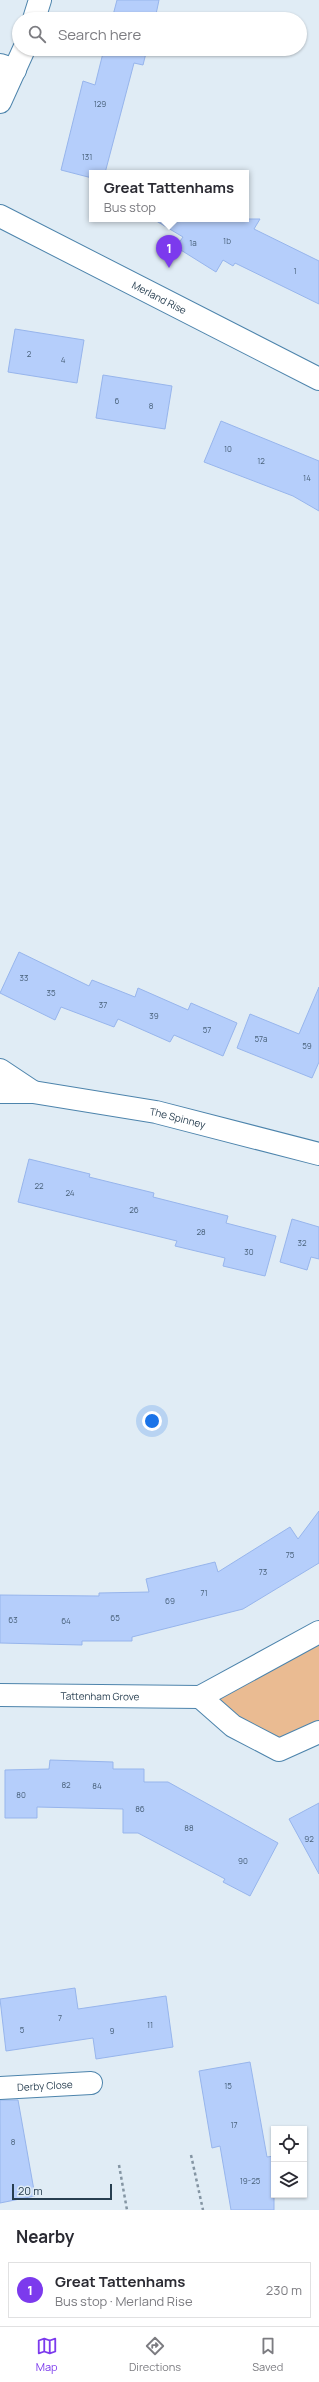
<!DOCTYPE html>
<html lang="en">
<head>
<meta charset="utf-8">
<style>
  body { margin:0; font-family:Manrope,sans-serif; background:#f7f7f7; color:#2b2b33 }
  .controls { position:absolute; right:12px; bottom:12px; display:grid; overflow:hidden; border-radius:0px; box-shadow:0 1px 3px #0004 }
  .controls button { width:36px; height:36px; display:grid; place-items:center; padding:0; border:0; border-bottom:1px solid #e1e1e2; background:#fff; color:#2b2b33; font:20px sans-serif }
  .scale { position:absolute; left:12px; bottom:10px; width:100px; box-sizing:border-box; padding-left:4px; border:2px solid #273e50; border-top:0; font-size:11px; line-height:14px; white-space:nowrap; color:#273e50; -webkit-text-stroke:3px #e0ecf5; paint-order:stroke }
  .you { position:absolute; left:152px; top:1421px; width:14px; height:14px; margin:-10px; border:3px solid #fff; border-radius:50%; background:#1a73e8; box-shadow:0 0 0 6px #1a73e833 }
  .badge { display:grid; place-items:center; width:26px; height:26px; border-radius:50%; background:#7c3aed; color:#fff; font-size:13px; font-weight:700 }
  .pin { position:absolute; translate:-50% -33px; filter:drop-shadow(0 1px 2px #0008) }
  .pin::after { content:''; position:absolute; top:21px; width:14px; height:12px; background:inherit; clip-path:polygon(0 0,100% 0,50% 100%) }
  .popup { position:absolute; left:89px; top:170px; width:160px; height:52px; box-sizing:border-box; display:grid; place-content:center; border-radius:0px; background:#fff; filter:drop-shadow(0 1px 3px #0005); font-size:13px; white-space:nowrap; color:#7c7c81 }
  .popup b { font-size:15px; color:#2b2b33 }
  .popup::after { content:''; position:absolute; left:50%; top:100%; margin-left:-8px; border:8px solid transparent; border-top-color:#fff }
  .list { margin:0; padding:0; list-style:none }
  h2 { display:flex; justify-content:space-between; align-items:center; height:52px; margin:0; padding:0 16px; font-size:17px }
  h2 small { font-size:13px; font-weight:400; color:#7c7c81 }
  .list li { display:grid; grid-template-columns:26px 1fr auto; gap:12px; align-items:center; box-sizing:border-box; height:56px; margin:0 8px 8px; padding:0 8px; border:1px solid #e1e1e2; border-radius:0px }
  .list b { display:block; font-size:15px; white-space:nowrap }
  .list p { margin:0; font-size:13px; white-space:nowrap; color:#7c7c81 }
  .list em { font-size:13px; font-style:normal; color:#7c7c81 }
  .icon { flex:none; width:22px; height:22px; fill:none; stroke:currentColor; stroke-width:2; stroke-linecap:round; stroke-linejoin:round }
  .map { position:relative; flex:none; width:319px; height:2210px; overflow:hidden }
  .search { position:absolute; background:#fff; box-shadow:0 1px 3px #0004; left:12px; right:12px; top:12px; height:44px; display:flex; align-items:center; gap:10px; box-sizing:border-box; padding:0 14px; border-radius:22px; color:#7c7c81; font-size:15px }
  .sheet { height:116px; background:#fff }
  nav { display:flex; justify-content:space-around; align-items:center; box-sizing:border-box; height:56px; border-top:1px solid #e1e1e2; background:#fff; font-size:11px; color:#7c7c81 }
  nav a { display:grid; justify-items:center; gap:2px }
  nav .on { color:#7c3aed }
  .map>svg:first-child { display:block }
</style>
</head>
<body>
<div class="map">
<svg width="319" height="2210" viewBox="0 0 319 2210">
  <rect width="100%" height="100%" fill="#e0ecf5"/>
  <path fill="#eabb92" d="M 319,1632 L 319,1732 L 279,1750 L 200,1697 Z"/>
  <g fill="#b5cefb" stroke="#97b5ec">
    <path d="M 117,0 L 159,0 L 155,19 L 112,19 Z"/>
    <path d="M 104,49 L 147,49 L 143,65 L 134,63 L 105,173 L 92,173 L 92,178 L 61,170 L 83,81 L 95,85 Z"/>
    <path d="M 153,219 L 260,219 L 254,229 L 319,261 L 319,304 L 235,263 L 233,266 L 223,260 L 216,272 L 176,247 L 183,237 Z"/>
    <path d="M 15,329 L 84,340 L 77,383 L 8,372 Z"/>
    <path d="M 103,375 L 172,386 L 165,429 L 96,418 Z"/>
    <path d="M 221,421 L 319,461 L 319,511 L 293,496 L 204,462 Z"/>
    <path d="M 19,952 L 89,986 L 92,980 L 135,997 L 138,988 L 188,1010 L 191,1003 L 237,1023 L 223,1056 L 174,1035 L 170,1042 L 118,1019 L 114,1027 L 61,1007 L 55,1020 L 0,993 Z"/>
    <path d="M 319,987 L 319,1062 L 312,1078 L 237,1048 L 250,1014 L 299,1034 Z"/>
    <path d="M 29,1159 L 90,1174 L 89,1177 L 154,1193 L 153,1197 L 228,1216 L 226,1223 L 276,1236 L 265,1276 L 223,1266 L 225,1258 L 175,1246 L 177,1241 L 18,1202 Z"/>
    <path d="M 292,1219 L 319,1227 L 319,1259 L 311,1257 L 307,1270 L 280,1262 Z"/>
    <path d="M 319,1511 L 319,1563 L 243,1609 L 132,1637 L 132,1641 L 82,1641 L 82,1645 L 0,1643 L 0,1595 L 99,1596 L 99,1593 L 149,1592 L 146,1579 L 215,1562 L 218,1572 L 290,1527 L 298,1539 Z"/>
    <path d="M 50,1760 L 113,1762 L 113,1769 L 144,1769 L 144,1782 L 168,1782 L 278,1843 L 250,1896 L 223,1882 L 225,1879 L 138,1833 L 123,1833 L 123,1809 L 37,1807 L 37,1818 L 5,1818 L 5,1770 L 49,1769 Z"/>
    <path d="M 319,1803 L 319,1874 L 289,1819 Z"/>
    <path d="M 75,1988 L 78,2009 L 166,1996 L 173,2047 L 96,2059 L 93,2038 L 6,2051 L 0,1999 Z"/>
    <path d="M 250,2062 L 267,2157 L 274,2156 L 274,2210 L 231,2210 L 220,2146 L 212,2148 L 199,2071 Z"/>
    <path d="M 0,2100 L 18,2100 L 35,2196 L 0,2203 Z"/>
  </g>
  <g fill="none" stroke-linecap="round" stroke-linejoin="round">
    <g stroke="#4d84ac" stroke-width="24">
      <g id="street">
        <path d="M 0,65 L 15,70"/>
        <path d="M 0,1070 L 33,1092"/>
        <path id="s1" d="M 0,1092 L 33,1092 L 156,1112 L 319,1154"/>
        <path id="s2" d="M 0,1695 L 200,1697 L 319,1632"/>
        <path d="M 200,1697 L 233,1726 L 279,1750 L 319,1732"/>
        <path id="s3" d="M 0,2088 L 91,2083"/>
      </g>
    </g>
    <g stroke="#4d84ac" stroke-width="24">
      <g id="secondary">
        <path d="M 34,19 L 40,0"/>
        <path d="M 0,102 L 24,49"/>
        <path id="s4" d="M 0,216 L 319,379"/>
      </g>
    </g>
    <g stroke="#8495a3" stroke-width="2.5" stroke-dasharray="3 3" stroke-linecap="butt">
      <path d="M 191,2155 L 203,2210"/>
      <path d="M 119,2165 L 127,2210"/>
    </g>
    <use href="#street" stroke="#fff" stroke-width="22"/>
    <use href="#secondary" stroke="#fff" stroke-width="22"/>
  </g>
  <g text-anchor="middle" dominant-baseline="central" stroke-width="3.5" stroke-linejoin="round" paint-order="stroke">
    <g font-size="8" fill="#4a627b">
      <text x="100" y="103">129</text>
      <text x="87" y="156">131</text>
      <text x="227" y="240">1b</text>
      <text x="193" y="242">1a</text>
      <text x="295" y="270">1</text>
      <text x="29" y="353">2</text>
      <text x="63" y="359">4</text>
      <text x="117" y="400">6</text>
      <text x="151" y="405">8</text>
      <text x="228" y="448">10</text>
      <text x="261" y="460">12</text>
      <text x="307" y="477">14</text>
      <text x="24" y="977">33</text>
      <text x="51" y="992">35</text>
      <text x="103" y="1004">37</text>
      <text x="154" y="1015">39</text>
      <text x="207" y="1029">57</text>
      <text x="261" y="1038">57a</text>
      <text x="307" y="1045">59</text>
      <text x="39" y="1185">22</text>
      <text x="70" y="1192">24</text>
      <text x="134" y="1209">26</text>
      <text x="201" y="1231">28</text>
      <text x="302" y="1242">32</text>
      <text x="249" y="1251">30</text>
      <text x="290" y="1554">75</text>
      <text x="263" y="1571">73</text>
      <text x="204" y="1592">71</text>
      <text x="170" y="1600">69</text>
      <text x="115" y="1617">65</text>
      <text x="13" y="1619">63</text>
      <text x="66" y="1620">64</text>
      <text x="66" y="1784">82</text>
      <text x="97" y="1785">84</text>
      <text x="21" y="1794">80</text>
      <text x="140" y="1808">86</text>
      <text x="189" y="1827">88</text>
      <text x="309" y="1838">92</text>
      <text x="243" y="1860">90</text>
      <text x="60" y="2017">7</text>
      <text x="150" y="2024">11</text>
      <text x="22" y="2029">5</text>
      <text x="112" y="2030">9</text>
      <text x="228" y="2085">15</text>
      <text x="234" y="2124">17</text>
      <text x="13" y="2141">8</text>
      <text x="250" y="2180">19-25</text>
    </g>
    <g font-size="10" fill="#273e50" stroke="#e0ecf5">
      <text stroke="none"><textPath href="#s4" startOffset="179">Merland Rise</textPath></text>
      <text stroke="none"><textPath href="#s1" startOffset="180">The Spinney</textPath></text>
      <text stroke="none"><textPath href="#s2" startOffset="100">Tattenham Grove</textPath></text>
      <text stroke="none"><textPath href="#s3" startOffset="45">Derby Close</textPath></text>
    </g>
  </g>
</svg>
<div class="controls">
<button><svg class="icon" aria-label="locate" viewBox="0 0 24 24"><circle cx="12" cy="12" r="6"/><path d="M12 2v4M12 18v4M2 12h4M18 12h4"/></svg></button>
<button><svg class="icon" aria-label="layers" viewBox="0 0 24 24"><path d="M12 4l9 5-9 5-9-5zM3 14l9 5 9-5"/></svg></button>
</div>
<div class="scale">20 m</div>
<div class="you"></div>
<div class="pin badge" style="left:169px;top:268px">1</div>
<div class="popup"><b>Great Tattenhams</b>Bus stop</div>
<div class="search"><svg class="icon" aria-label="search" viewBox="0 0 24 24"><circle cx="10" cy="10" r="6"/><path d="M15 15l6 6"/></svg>Search here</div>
</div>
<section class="sheet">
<h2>Nearby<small></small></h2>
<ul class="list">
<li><span class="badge">1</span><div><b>Great Tattenhams</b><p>Bus stop · Merland Rise</p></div><em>230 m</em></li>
</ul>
</section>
<nav>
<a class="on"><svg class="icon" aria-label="map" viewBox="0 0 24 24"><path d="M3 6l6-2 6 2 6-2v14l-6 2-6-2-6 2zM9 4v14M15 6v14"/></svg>Map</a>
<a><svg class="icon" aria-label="directions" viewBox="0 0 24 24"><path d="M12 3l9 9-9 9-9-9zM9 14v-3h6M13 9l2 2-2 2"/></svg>Directions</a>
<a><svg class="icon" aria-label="saved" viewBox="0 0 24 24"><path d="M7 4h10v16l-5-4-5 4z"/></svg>Saved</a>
</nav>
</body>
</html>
